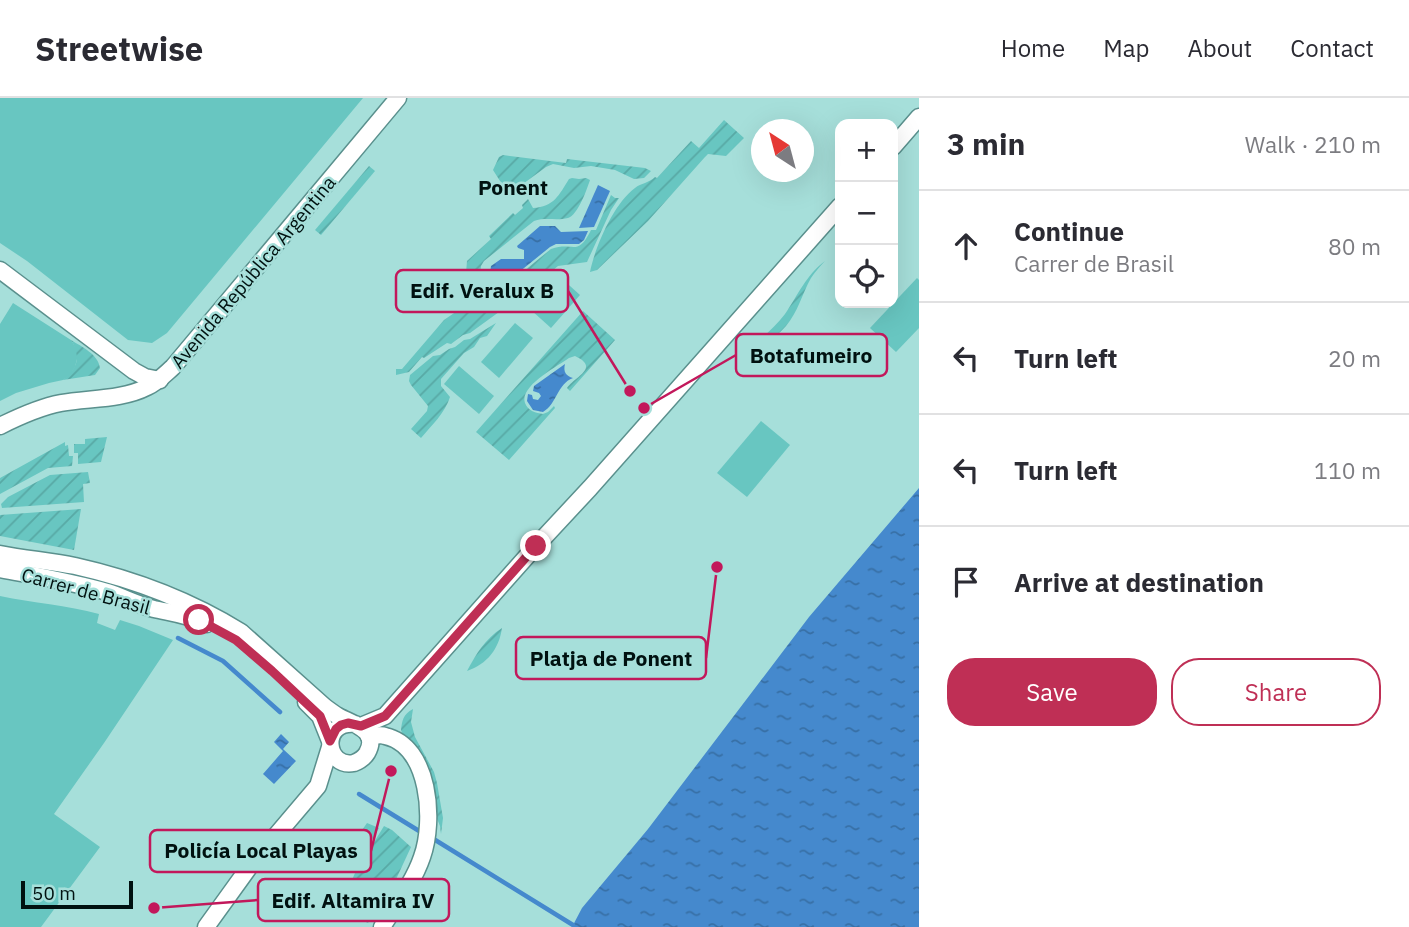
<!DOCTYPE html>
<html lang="en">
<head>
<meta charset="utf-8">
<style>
  body { margin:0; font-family:"IBM Plex Sans",sans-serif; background:#f2f2f3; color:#2b2b33 }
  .controls { position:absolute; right:21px; top:21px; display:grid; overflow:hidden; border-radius:14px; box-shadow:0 7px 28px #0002 }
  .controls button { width:63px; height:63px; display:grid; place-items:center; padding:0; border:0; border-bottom:2px solid #e1e1e2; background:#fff; color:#2b2b33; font:35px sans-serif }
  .compass { position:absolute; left:751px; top:21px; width:63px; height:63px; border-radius:50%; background:#fff; box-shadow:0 7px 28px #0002; rotate:324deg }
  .scale { position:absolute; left:21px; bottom:18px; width:112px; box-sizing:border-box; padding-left:7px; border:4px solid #001110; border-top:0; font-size:19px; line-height:24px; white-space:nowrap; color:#001110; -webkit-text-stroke:5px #a6dfda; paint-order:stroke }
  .stop { position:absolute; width:21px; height:21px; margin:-16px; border:5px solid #bf2f55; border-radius:50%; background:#fff }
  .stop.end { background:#bf2f55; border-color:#fff; box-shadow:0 2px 7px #0008 }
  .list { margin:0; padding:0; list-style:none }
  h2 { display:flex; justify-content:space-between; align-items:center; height:91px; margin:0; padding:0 28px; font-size:30px }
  h2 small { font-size:23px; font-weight:400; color:#7c7c81 }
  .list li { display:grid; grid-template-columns:46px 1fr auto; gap:21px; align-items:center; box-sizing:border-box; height:112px; padding:0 28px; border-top:2px solid #e1e1e2 }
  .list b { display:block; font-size:26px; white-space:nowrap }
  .list p { margin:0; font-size:23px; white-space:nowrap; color:#7c7c81 }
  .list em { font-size:23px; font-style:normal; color:#7c7c81 }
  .actions { display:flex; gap:14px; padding:21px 28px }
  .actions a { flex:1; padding:16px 0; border:2px solid #bf2f55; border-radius:28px; text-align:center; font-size:24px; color:#bf2f55 }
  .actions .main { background:#bf2f55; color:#fff }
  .icon { flex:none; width:38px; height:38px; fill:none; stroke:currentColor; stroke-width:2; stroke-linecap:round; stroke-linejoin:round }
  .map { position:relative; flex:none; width:919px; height:829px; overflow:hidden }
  header { display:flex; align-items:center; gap:42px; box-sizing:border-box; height:98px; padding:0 35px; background:#fff; border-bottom:2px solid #e1e1e2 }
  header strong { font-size:33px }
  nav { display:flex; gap:38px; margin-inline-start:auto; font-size:24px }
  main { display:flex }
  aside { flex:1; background:#fff }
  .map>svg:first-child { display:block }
</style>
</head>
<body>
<header>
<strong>Streetwise</strong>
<nav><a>Home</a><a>Map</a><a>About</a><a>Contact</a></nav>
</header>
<main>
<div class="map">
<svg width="919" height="829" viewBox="0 0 919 829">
  <defs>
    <pattern id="garden-furrows" width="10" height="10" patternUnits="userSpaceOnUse" patternTransform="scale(1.75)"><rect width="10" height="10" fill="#68c6c1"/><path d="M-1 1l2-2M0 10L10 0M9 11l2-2" fill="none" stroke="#58a9a5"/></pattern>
    <pattern id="water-ripples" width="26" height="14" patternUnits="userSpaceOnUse" patternTransform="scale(1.75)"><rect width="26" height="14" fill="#4589cd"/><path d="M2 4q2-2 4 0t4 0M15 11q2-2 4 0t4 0" fill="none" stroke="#376fa5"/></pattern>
  </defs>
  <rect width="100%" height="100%" fill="#a6dfda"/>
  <g fill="#68c6c1">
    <path d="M 0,0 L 363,0 L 167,235 L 152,245 L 128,242 L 27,163 L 0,145 Z"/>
    <path d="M 560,179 L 580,197 L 551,230 L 531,212 Z"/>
    <path d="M 917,180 L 919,182 L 919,230 L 896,254 L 870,230 Z"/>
    <path d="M 13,205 L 71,242 L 77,252 L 77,261 L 75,269 L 70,277 L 63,282 L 49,285 L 16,295 L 0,303 L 0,226 Z"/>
    <path d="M 515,225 L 533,240 L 499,280 L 481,264 Z"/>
    <path d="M 459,268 L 494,298 L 479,316 L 444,286 Z"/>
    <path d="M 761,323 L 790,347 L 747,399 L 717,375 Z"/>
    <path d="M 0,498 C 33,505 67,507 99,516 L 97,525 L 115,532 L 120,522 L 139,528 L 173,542 L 104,645 L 54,716 L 100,749 L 41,829 L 0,829 Z"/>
    <path d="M 367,725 L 379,730 L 354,772 L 339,765 Z"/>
  </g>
  <g fill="url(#garden-furrows)">
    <path d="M 724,22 L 744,40 L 726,58 L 708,56 L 705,59 L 648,123 L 597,172 L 590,174 C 595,149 614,105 635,90 C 641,85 649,85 655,79 L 657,80 L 691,43 L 699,50 Z"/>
    <path d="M 503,57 L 566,65 L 567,61 L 645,70 L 651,73 L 644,80 L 634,81 L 615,72 L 591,68 L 574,70 L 553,66 L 546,69 L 512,94 L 500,83 L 493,72 L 499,59 Z"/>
    <path d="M 369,68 L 375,73 L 321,137 L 315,132 Z"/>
    <path d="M 572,80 L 579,81 L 586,80 L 590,82 C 587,91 578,117 568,120 C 557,123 545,119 534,123 L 484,163 L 481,168 L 480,179 L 465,190 L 462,200 L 466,209 L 496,193 L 498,194 L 551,151 C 574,143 577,160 591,132 L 596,132 L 611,97 L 615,100 L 619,100 L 611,112 L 587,164 L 558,168 L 510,208 L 499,214 L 470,235 L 463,237 L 451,246 L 447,245 L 424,260 L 422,259 L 409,274 L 396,277 L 396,271 L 402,271 L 444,222 L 457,213 L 449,189 L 466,175 L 467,163 L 491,141 L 489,138 L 513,115 L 515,117 L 523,110 L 522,107 L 528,101 L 533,110 C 554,109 559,97 569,81 Z"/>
    <path d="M 825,163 C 820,168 815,174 811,180 C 802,196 798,214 786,228 C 774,242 756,251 739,257 C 756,245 772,233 785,216 C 798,197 806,177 825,163 Z"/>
    <path d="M 583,213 L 615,242 L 570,293 L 567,290 C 574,279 601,270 575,258 L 569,260 C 558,268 519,288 525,305 C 528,313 536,315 543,316 L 548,314 L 554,308 L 555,310 L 509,362 L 476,334 Z"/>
    <path d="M 496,225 L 487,238 L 480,240 L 474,249 L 464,255 L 441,281 L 441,288 L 450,299 C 445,315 432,327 421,340 L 411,331 L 427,313 L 428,308 L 411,287 L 409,283 L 410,277 L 433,258 L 440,257 L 449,251 L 455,249 L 464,242 L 470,241 Z"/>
    <path d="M 71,242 C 82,249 98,256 100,270 L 95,277 L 63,282 C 78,270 81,259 71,242 Z"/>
    <path d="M 107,339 L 101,364 L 78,366 L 78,355 L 74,355 L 74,346 L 85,346 L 85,341 Z"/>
    <path d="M 65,344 L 65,348 L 68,347 L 69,358 L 73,358 L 72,368 L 48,370 L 0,396 L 0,380 Z"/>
    <path d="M 88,374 L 90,385 L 83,386 L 84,404 L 2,410 L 1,406 L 8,399 L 50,377 Z"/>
    <path d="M 81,411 L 74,452 L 0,438 L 0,417 Z"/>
    <path d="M 502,530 C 499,551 487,566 467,573 C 476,556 485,541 502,530 Z"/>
    <path d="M 413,611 L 411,624 L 415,639 L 434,674 L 437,685 L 443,720 L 441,736 L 440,728 L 401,632 C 402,623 403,616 413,611 Z"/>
    <path d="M 384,728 L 392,732 L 411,749 L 391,792 L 368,825 L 339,811 L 355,775 Z"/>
  </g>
  <g fill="url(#water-ripples)">
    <path d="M 598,87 L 610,93 L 594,129 L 579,130 Z"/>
    <path d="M 540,128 L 555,128 L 561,134 L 588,133 L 584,142 L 579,146 L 556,146 L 550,149 L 497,192 L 474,204 L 470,196 L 489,182 L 491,168 L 501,161 L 524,161 L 524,152 L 518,150 L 517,148 Z"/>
    <path d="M 565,266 C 563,274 566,278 573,280 C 557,286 557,306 543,314 L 533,312 L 527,303 L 528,296 L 532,297 L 533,301 L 538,302 L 541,298 L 539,295 L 533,293 L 534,288 Z"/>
    <path d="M 919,390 L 919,829 L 572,829 L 582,810 L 648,731 L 809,519 Z"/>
    <path d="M 281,636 L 289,644 L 283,651 L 296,663 L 274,686 L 263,676 L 283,653 L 274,644 Z"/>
  </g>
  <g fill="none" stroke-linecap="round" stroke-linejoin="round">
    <g stroke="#4589cd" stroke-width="4.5">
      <path d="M 45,471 L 94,482 L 131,494"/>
      <path d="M 178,540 L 223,563 L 280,614"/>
      <path d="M 359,696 L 424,736"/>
      <path d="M 432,740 L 573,827"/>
    </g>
    <g stroke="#5a908d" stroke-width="19">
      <g id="minor">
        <path d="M 893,49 L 919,19"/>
        <path d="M 0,172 L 134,273 L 145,279 L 160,282"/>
        <path d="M 0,328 C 20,318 40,309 61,305 C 89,300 122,302 147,289 C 158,284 165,276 173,269 L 398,0"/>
        <path d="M 0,456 C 25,461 50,463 75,468 C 133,481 191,503 241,534 L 325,609 C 329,612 333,615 338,618 C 352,626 380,632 367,655 C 364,660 359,663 354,665 C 326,671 319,623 355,626"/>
        <path d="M 0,471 C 36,478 72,484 107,494 C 123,499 138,507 154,511 C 172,515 190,517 207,526"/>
        <path d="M 306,604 L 320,618 L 330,643"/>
        <path d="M 361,628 L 385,618 L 536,448 L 590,390 L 840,108"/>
        <path d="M 369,639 C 374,638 380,636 385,638 C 430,648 435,723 422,759 C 414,783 396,807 382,829"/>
        <path d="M 206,829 L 250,768 L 318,688 L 330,649"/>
      </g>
    </g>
    <use href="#minor" stroke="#fff" stroke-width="16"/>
  </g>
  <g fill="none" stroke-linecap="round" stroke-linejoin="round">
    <path stroke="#bf2f55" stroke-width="9" d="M 199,522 L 236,542 L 272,573 L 320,618 L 330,643 L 336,631 L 341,627 L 348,625 L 361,628 L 385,618 L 536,448"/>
  </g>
  <g text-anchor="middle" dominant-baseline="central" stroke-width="5" stroke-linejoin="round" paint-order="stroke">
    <g font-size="19" fill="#001110" stroke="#a6dfda">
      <text transform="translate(253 174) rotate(-50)">Avenida República Argentina</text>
      <text transform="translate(86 493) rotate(15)">Carrer de Brasil</text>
    </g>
    <g font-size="21" font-weight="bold" fill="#001110" stroke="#a6dfda">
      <text x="513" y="89">Ponent</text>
    </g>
  </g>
  <path fill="none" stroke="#c2185b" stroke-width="2.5" d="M630 293L568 193M644 310L736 257M717 469L706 560M391 673L371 753M154 810L258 802"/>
  <g fill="#c2185b" stroke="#a6dfda" stroke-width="2.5">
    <circle cx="630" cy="293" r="7"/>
    <circle cx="644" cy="310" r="7"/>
    <circle cx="717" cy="469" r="7"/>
    <circle cx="391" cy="673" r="7"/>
    <circle cx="154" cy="810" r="7"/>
  </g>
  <g fill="#a6dfda" stroke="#c2185b" stroke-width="2.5">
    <rect x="396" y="172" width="172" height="42" rx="7"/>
    <rect x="736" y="236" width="151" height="42" rx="7"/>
    <rect x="516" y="539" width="190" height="42" rx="7"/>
    <rect x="150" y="732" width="221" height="42" rx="7"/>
    <rect x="258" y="781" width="191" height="42" rx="7"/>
  </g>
  <g font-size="21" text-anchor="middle" font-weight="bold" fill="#001110">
    <text x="482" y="200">Edif. Veralux B</text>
    <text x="811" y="265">Botafumeiro</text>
    <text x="611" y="568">Platja de Ponent</text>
    <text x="261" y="760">Policía Local Playas</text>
    <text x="353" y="810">Edif. Altamira IV</text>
  </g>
</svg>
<div class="controls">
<button>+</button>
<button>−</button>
<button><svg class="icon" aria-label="locate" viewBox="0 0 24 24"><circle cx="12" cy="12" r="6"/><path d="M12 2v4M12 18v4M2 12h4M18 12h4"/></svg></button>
</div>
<svg class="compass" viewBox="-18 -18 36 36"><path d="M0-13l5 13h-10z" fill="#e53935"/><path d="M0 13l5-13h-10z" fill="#7c7c81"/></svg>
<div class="scale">50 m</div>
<div class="stop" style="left:199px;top:522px"></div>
<div class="stop end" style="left:536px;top:448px"></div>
</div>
<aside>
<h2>3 min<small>Walk · 210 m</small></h2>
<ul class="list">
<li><svg class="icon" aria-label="ahead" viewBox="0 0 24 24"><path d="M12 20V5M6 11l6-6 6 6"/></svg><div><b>Continue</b><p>Carrer de Brasil</p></div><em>80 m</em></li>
<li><svg class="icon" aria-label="left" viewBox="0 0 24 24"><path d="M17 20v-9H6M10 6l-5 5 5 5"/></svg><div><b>Turn left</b></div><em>20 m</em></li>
<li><svg class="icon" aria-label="left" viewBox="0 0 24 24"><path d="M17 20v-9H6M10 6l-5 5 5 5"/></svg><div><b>Turn left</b></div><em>110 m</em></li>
<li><svg class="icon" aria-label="arrive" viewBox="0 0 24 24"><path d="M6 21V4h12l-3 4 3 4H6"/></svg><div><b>Arrive at destination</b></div></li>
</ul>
<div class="actions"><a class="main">Save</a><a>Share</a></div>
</aside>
</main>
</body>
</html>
